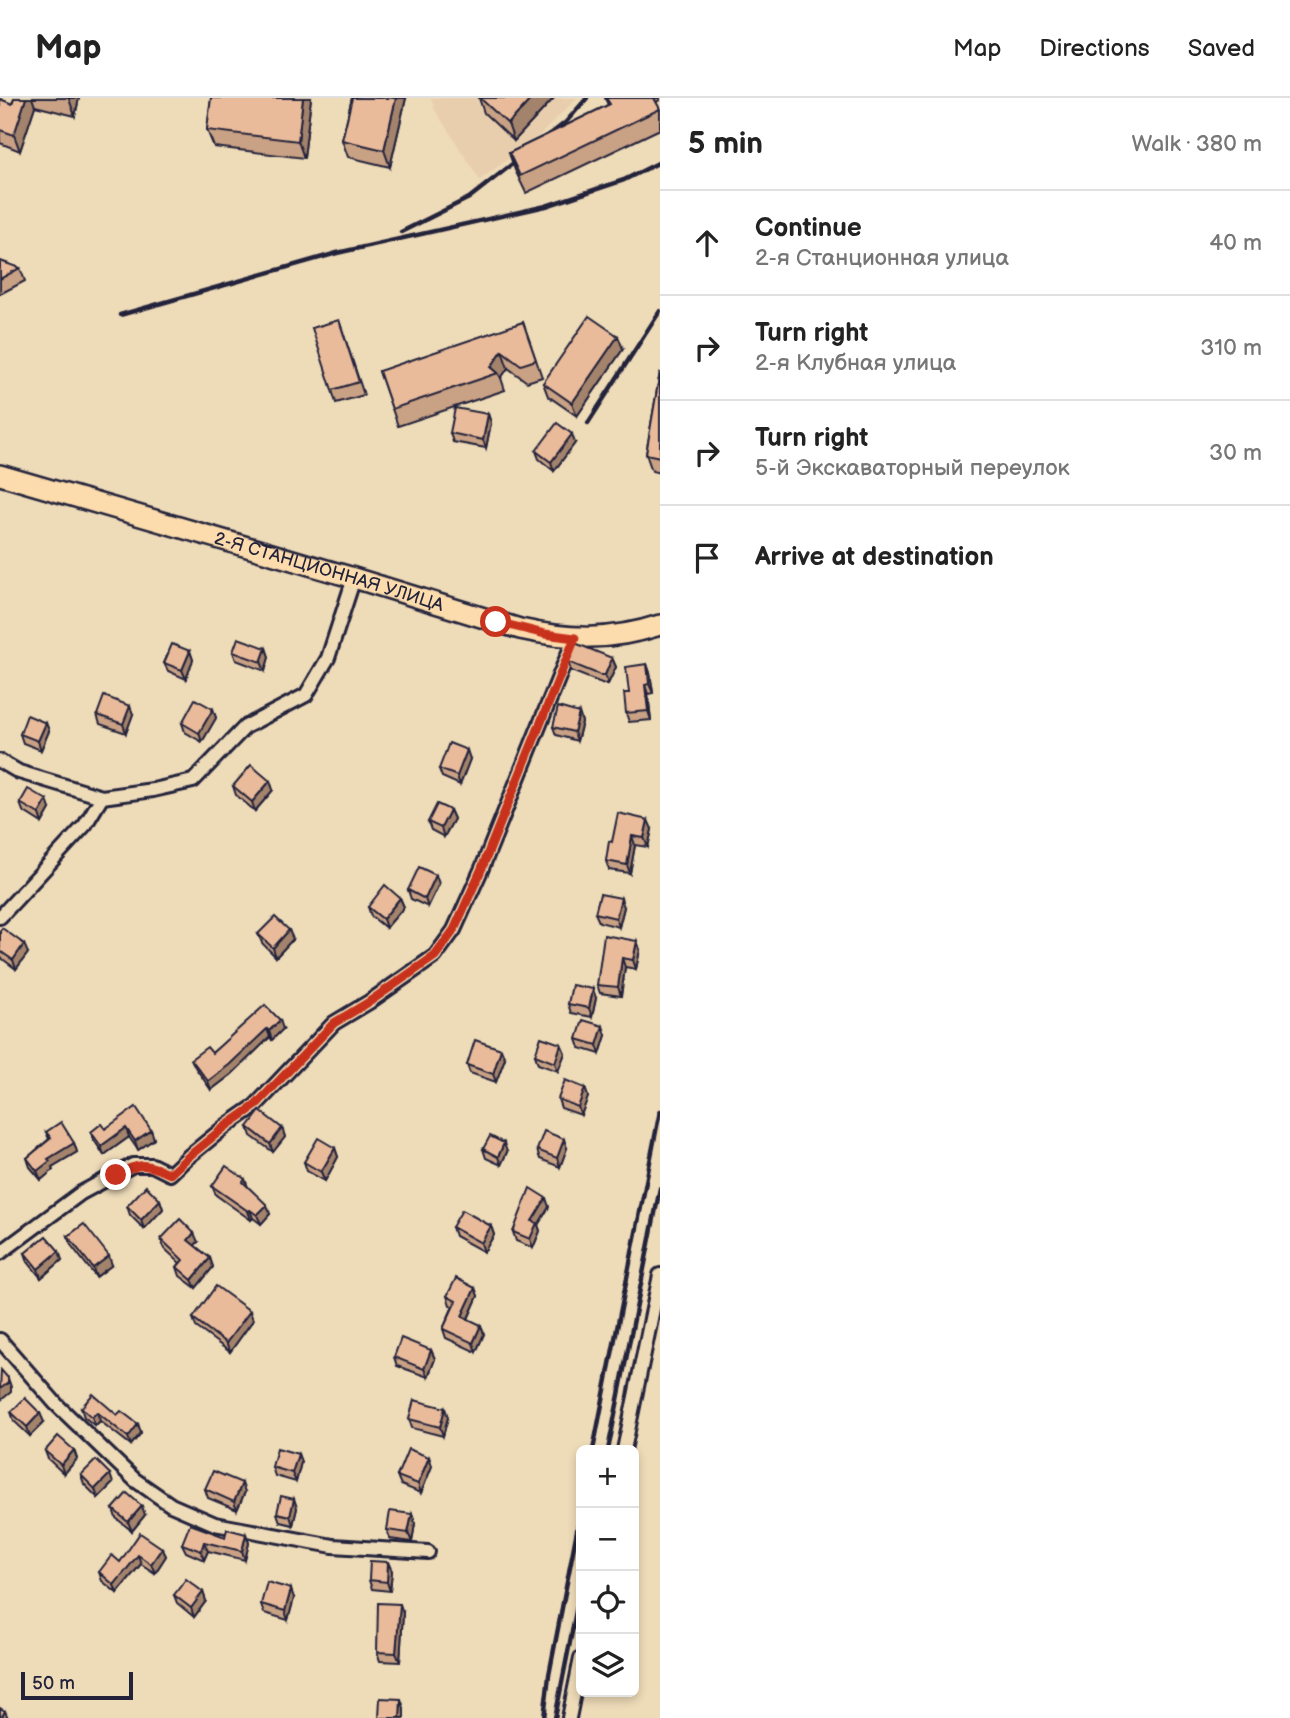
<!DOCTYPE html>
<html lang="en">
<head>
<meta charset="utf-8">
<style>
  body { margin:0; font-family:"Balsamiq Sans",sans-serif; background:#f6f6f6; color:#222 }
  .controls { position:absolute; right:21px; bottom:21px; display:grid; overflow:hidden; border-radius:10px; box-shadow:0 4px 10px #0003 }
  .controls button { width:63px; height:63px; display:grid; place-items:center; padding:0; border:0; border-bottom:2px solid #e0e0e0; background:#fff; color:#222; font:35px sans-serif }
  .scale { position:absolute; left:21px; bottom:18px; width:112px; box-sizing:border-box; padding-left:7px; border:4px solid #22223b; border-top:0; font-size:19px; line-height:24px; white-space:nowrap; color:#22223b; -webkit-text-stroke:5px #eedbb8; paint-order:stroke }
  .stop { position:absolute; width:21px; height:21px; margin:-16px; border:5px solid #c8321e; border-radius:50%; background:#fff }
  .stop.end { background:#c8321e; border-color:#fff; box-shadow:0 2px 7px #0008 }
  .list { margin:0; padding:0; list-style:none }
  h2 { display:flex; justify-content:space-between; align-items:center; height:91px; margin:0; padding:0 28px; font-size:30px }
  h2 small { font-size:23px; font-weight:400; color:#767676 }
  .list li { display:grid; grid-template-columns:46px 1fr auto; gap:21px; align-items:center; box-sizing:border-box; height:105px; padding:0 28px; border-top:2px solid #e0e0e0 }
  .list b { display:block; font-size:26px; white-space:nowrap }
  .list p { margin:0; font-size:23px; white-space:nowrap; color:#767676 }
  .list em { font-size:23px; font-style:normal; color:#767676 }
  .icon { flex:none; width:38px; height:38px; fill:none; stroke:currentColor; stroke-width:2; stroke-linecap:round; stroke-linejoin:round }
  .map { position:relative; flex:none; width:660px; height:1620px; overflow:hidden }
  header { display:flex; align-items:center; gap:42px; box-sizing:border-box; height:98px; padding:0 35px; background:#fff; border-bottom:2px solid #e0e0e0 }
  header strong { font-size:33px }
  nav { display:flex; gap:38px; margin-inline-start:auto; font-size:24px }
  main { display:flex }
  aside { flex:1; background:#fff }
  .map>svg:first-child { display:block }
</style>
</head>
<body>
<header>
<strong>Map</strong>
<nav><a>Map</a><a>Directions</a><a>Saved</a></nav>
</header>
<main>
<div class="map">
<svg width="660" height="1620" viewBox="0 0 660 1620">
  <rect width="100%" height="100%" fill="#eedbb8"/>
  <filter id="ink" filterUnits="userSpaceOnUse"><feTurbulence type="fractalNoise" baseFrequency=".0143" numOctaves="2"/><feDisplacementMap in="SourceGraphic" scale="14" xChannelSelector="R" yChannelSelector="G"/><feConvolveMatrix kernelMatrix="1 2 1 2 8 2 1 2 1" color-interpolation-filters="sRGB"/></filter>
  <g filter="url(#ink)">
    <path fill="#e9cead" d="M 431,0 L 577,0 L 539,38 L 480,82 L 435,12 Z"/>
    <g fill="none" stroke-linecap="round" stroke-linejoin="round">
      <g stroke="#22223b" stroke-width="18">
        <g id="minor">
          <path d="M 0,663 L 19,674 L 102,699 L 153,692 L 193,683 L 245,629 L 306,597 L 328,560 L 354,480"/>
          <path d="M 0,819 L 85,727 L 102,699"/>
          <path d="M 0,1155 L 81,1095 L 133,1067 L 152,1067 L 170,1076 L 188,1059 L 226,1028 L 255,1008 L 334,925 L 369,904 L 435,858 L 454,832 L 482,770 L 575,539"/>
          <path d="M 0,1242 L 56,1306 L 135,1382 L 171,1407 L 215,1426 L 333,1448 L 428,1454"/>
          <path d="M 624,1352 L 660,1177"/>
          <path d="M 569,1620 L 581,1560"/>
        </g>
      </g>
      <g stroke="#22223b" stroke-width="24">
        <g id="primary">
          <path id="s1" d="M 0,377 L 354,480 L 520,531 C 569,542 611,543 660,527"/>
        </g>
      </g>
      <use href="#minor" stroke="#eedbb8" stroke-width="12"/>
      <use href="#primary" stroke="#fcdcac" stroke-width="19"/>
      <g stroke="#22223b" stroke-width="4.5">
        <path d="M 401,134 L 469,100 L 566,24 L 587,0"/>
        <path d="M 120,217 L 337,155 L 546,108 L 624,82 L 660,64"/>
        <path d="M 588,325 L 660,213"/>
        <path d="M 593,1352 L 660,1013"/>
        <path d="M 608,1352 L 660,1090"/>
        <path d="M 544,1620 L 549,1577 L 581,1412"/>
        <path d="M 555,1620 L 581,1488"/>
      </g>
    </g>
    <g fill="#c9a184" stroke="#22223b" stroke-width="2">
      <path d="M 14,0 L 79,0 L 75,18 L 35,8 L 20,53 L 0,45 L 0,1 L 12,6 Z"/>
      <path d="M 211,0 L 311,0 L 304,60 L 214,49 L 207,32 Z"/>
      <path d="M 352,0 L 406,0 L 390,69 L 348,59 L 342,42 Z"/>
      <path d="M 479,0 L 554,0 L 514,43 L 484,15 Z"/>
      <path d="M 605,0 L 660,0 L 660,2 L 656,4 L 660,12 L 660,31 L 526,95 L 515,72 L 509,55 L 608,7 Z"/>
      <path d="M 0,163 L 20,170 L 25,183 L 0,196 Z"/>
      <path d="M 339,222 L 364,297 L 336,305 L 332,292 Z"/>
      <path d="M 523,224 L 542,279 L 527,284 L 508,270 L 501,280 L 505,292 L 398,328 L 379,273 Z"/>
      <path d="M 623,251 L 577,318 L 548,298 L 543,285 Z"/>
      <path d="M 660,274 L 660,375 L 652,373 L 646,356 Z"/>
      <path d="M 488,316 L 491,325 L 486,350 L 453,344 L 450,335 Z"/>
      <path d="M 575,345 L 554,373 L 539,361 L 536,353 Z"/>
      <path d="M 266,550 L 269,559 L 265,573 L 236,562 L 233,554 Z"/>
      <path d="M 190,553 L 193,562 L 186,581 L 168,573 L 164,565 Z"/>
      <path d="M 612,560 L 616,569 L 608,586 L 604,586 L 571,573 L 568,564 Z"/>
      <path d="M 647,566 L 650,575 L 653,595 L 648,596 L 651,622 L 629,624 L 626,615 L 629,595 Z"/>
      <path d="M 213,611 L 216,620 L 202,644 L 185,634 L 182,625 Z"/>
      <path d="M 579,615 L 582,624 L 577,643 L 556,637 L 553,629 Z"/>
      <path d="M 133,616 L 126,635 L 100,626 L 97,617 Z"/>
      <path d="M 46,625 L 49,633 L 41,652 L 23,645 L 20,636 Z"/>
      <path d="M 470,661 L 460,687 L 442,679 L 439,671 Z"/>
      <path d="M 270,683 L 273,692 L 255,713 L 236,697 L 233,688 Z"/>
      <path d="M 20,705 L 50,711 L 42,725 L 23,713 Z"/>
      <path d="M 450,712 L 454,721 L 444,739 L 431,732 L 428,724 Z"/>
      <path d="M 652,731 L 648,749 L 635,747 L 630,775 L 609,772 L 606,763 L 612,744 Z"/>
      <path d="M 439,786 L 428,809 L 411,801 L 408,792 Z"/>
      <path d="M 400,800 L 404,809 L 386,830 L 371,818 L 368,809 Z"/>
      <path d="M 624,809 L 619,829 L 599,824 L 595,815 Z"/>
      <path d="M 0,833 L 28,855 L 16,871 L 0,859 Z"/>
      <path d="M 258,836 L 293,841 L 276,859 L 262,845 Z"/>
      <path d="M 637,843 L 640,852 L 636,871 L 625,869 L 621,898 L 600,895 L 597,887 Z"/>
      <path d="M 596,900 L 592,919 L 571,915 L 568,906 Z"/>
      <path d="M 242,929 L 283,931 L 272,942 L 270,939 L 232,976 L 211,992 L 195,969 L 191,961 L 212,955 Z"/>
      <path d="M 606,937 L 600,956 L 580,950 L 577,941 Z"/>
      <path d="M 561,946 L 565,955 L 558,973 L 538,966 L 535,957 Z"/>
      <path d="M 505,960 L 496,984 L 470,975 L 467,967 Z"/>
      <path d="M 585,990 L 588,999 L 581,1017 L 561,1010 L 558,1001 Z"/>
      <path d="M 248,1029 L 282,1030 L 285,1039 L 273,1054 L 251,1038 Z"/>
      <path d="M 105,1031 L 151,1032 L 154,1041 L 138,1052 L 129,1039 L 104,1057 L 94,1042 L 91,1034 Z"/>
      <path d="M 46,1034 L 74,1045 L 77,1054 L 52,1069 L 53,1072 L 41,1082 L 30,1069 L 27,1060 L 49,1041 Z"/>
      <path d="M 335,1050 L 338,1059 L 325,1083 L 307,1073 L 304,1064 Z"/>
      <path d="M 567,1050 L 560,1069 L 540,1061 L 537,1052 Z"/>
      <path d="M 483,1051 L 507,1054 L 501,1067 L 486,1060 Z"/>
      <path d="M 245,1081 L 248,1089 L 270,1116 L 261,1126 L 253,1120 L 251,1122 L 216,1097 L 212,1088 Z"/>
      <path d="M 160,1102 L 163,1111 L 144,1131 L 130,1117 L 127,1108 Z"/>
      <path d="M 549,1109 L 538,1127 L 540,1133 L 533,1150 L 516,1143 L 513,1134 Z"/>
      <path d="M 491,1128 L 494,1137 L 484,1154 L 455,1138 L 452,1129 Z"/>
      <path d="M 68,1138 L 112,1167 L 96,1179 L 71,1147 Z"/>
      <path d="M 161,1141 L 198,1144 L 194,1147 L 210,1160 L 213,1169 L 196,1190 L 180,1178 L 177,1169 L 180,1165 L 164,1150 Z"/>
      <path d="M 25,1155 L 62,1162 L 41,1180 L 28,1164 Z"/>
      <path d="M 475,1190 L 478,1198 L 468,1221 L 484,1236 L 476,1254 L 446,1240 L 443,1231 L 453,1208 L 450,1207 L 447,1198 Z"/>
      <path d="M 193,1220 L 253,1222 L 230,1254 L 196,1229 Z"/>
      <path d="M 431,1252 L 435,1261 L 428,1279 L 397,1268 L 394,1259 Z"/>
      <path d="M 81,1310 L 117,1317 L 138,1326 L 141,1335 L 131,1347 L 100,1323 L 95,1328 L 84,1319 Z"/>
      <path d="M 11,1314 L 44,1324 L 30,1338 L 14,1323 Z"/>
      <path d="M 448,1319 L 443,1338 L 412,1330 L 409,1321 Z"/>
      <path d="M 74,1352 L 77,1361 L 64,1376 L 48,1361 L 45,1353 Z"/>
      <path d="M 298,1356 L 301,1364 L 296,1384 L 275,1378 L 272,1369 Z"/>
      <path d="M 429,1359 L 432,1368 L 421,1395 L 401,1387 L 397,1378 Z"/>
      <path d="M 81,1377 L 113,1385 L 98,1400 L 84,1386 Z"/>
      <path d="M 205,1391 L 245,1394 L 237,1412 L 208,1400 Z"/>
      <path d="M 294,1401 L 297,1410 L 293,1427 L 280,1424 L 277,1415 Z"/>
      <path d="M 113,1411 L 145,1417 L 132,1433 L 116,1420 Z"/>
      <path d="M 412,1416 L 415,1425 L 412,1444 L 390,1441 L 387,1432 Z"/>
      <path d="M 246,1436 L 249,1445 L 245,1462 L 208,1453 L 204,1462 L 186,1454 L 182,1446 Z"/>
      <path d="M 162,1450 L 166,1458 L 155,1475 L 141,1466 L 117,1495 L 102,1483 L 99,1474 L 120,1464 Z"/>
      <path d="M 392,1473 L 390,1493 L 372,1491 L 369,1482 Z"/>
      <path d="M 203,1494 L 206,1503 L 194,1519 L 177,1505 L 174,1497 Z"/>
      <path d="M 294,1500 L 288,1522 L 264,1515 L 261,1506 Z"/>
      <path d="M 403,1515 L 400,1564 L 380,1563 L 377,1554 Z"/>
    </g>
    <g fill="#a4836c" stroke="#22223b" stroke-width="2">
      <path d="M 26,0 L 32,0 L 35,8 L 20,53 L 14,37 Z"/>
      <path d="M 69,0 L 79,0 L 75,18 L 69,1 Z"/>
      <path d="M 303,0 L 311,0 L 304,60 L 298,43 Z"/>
      <path d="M 396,0 L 406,0 L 390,69 L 384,52 Z"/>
      <path d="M 532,0 L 554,0 L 514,43 L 508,26 Z"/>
      <path d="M 618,238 L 623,251 L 577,318 L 572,305 Z"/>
      <path d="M 502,253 L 508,270 L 501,280 L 498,275 L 491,269 Z"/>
      <path d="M 488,316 L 491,325 L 486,350 L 483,342 Z"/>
      <path d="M 572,336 L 575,345 L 554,373 L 551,364 Z"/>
      <path d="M 266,550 L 269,559 L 265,573 L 261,564 Z"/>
      <path d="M 190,553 L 193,562 L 186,581 L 182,572 Z"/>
      <path d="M 612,560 L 616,569 L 608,586 L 605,577 Z"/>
      <path d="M 647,566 L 650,575 L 653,595 L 649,586 Z"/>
      <path d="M 645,587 L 648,596 L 651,622 L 648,613 Z"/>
      <path d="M 130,608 L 133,616 L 126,635 L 123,626 Z"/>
      <path d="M 213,611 L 216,620 L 202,644 L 199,635 Z"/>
      <path d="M 579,615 L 582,624 L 577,643 L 574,634 Z"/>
      <path d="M 46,625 L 49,633 L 41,652 L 38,643 Z"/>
      <path d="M 467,652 L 470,661 L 460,687 L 457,678 Z"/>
      <path d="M 270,683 L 273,692 L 255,713 L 252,704 Z"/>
      <path d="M 47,702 L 50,711 L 42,725 L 39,716 Z"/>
      <path d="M 450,712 L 454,721 L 444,739 L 441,730 Z"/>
      <path d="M 648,722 L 652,731 L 648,749 L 644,740 Z"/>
      <path d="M 632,738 L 635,747 L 630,775 L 627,767 Z"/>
      <path d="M 436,777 L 439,786 L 428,809 L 425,801 Z"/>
      <path d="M 400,800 L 404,809 L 386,830 L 383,821 Z"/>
      <path d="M 621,800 L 624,809 L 619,829 L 616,820 Z"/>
      <path d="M 289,832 L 293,841 L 276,859 L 273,850 Z"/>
      <path d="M 637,843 L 640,852 L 636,871 L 633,862 Z"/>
      <path d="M 24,846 L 28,855 L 16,871 L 13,862 Z"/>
      <path d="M 622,860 L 625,869 L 621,898 L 618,889 Z"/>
      <path d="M 593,891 L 596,900 L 592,919 L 589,910 Z"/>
      <path d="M 280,922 L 283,931 L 272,942 L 269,933 Z"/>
      <path d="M 603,928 L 606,937 L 600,956 L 597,947 Z"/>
      <path d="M 267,931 L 270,939 L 232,976 L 211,992 L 208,983 Z"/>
      <path d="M 561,946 L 565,955 L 558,973 L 555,965 Z"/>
      <path d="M 501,951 L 505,960 L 496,984 L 493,976 Z"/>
      <path d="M 585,990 L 588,999 L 581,1017 L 578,1009 Z"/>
      <path d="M 126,1030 L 129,1039 L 104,1057 L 101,1048 Z"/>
      <path d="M 282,1030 L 285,1039 L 273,1054 L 270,1046 Z"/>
      <path d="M 151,1032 L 154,1041 L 138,1052 L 135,1043 Z"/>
      <path d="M 564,1041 L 567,1050 L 560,1069 L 557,1060 Z"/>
      <path d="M 74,1045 L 77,1054 L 52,1069 L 53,1072 L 41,1082 L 37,1073 L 48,1061 Z"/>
      <path d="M 504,1045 L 507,1054 L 501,1067 L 498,1059 Z"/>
      <path d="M 335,1050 L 338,1059 L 325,1083 L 321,1074 Z"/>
      <path d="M 546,1100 L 549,1109 L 538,1127 L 540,1133 L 533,1150 L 530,1141 L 532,1123 Z"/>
      <path d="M 160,1102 L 163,1111 L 144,1131 L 141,1122 Z"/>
      <path d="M 267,1107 L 270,1116 L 261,1126 L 257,1117 Z"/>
      <path d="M 250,1112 L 253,1120 L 251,1122 L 248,1113 Z"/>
      <path d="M 491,1128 L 494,1137 L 484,1154 L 481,1145 Z"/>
      <path d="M 194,1135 L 198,1144 L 191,1151 L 188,1142 Z"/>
      <path d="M 59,1153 L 62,1162 L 41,1180 L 38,1171 Z"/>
      <path d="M 109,1158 L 112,1167 L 96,1179 L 93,1170 Z"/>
      <path d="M 210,1160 L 213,1169 L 196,1190 L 192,1182 Z"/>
      <path d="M 475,1190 L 478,1198 L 465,1227 L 462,1218 Z"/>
      <path d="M 250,1213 L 253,1222 L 230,1254 L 226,1245 Z"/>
      <path d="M 481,1227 L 484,1236 L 476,1254 L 473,1245 Z"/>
      <path d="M 431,1252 L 435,1261 L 428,1279 L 424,1271 Z"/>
      <path d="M 8,1280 L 11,1289 L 11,1294 L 0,1303 L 0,1291 Z"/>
      <path d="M 445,1310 L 448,1319 L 443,1338 L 440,1329 Z"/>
      <path d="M 97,1314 L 100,1323 L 95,1328 L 92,1319 Z"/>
      <path d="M 40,1315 L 44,1324 L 30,1338 L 27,1329 Z"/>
      <path d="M 138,1326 L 141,1335 L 131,1347 L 128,1339 Z"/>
      <path d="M 74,1352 L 77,1361 L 64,1376 L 61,1367 Z"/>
      <path d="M 298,1356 L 301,1364 L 296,1384 L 292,1375 Z"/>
      <path d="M 429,1359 L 432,1368 L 421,1395 L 418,1386 Z"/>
      <path d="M 110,1376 L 113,1385 L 98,1400 L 95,1391 Z"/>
      <path d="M 242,1385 L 245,1394 L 237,1412 L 234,1404 Z"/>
      <path d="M 294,1401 L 297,1410 L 293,1427 L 290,1418 Z"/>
      <path d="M 142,1408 L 145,1417 L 132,1433 L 128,1424 Z"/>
      <path d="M 412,1416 L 415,1425 L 412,1444 L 408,1435 Z"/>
      <path d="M 246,1436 L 249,1445 L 245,1462 L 242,1453 Z"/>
      <path d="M 204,1444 L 208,1453 L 204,1462 L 201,1453 Z"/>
      <path d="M 162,1450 L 166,1458 L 155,1475 L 151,1466 Z"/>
      <path d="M 138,1457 L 141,1466 L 117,1495 L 114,1487 Z"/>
      <path d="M 388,1464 L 392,1473 L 390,1493 L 387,1484 Z"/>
      <path d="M 291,1491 L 294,1500 L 288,1522 L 285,1513 Z"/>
      <path d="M 203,1494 L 206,1503 L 194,1519 L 191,1510 Z"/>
      <path d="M 400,1506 L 403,1515 L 400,1564 L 396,1555 Z"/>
      <path d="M 401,1601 L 404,1610 L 404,1620 L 400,1620 Z"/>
      <path d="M 5,1613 L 8,1620 L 1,1620 Z"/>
    </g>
    <g fill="#eabb9a" stroke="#22223b" stroke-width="2">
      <path d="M 14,0 L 26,0 L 14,37 L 0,32 L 0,1 L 12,6 Z"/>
      <path d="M 211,0 L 303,0 L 298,43 L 207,32 Z"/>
      <path d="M 352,0 L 396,0 L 384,52 L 342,42 Z"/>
      <path d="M 480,0 L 532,0 L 508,26 Z"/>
      <path d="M 606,0 L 654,0 L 660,11 L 520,78 L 509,55 L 610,6 Z"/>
      <path d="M 0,163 L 20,170 L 0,181 Z"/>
      <path d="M 589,218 L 618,238 L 572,305 L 543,285 Z"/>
      <path d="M 339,222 L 359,284 L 332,292 L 312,230 Z"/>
      <path d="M 523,224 L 536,262 L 521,267 L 502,253 L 491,269 L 498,275 L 392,311 L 379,273 Z"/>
      <path d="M 660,274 L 660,359 L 646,356 Z"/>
      <path d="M 455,310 L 488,316 L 483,342 L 450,335 Z"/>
      <path d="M 557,325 L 572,336 L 551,364 L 536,353 Z"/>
      <path d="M 238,540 L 266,550 L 261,564 L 233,554 Z"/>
      <path d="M 575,545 L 612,560 L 605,577 L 600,577 L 568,564 Z"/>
      <path d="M 172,546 L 190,553 L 182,572 L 164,565 Z"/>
      <path d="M 647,566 L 649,586 L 645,587 L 648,613 L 626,615 L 624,595 L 629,595 L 626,569 Z"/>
      <path d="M 104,598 L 130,608 L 123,626 L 97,617 Z"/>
      <path d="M 195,601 L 213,611 L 199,635 L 182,625 Z"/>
      <path d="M 558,609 L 579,615 L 574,634 L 553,629 Z"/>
      <path d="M 27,617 L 46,625 L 38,643 L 20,636 Z"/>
      <path d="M 449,645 L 467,652 L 457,678 L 439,671 Z"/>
      <path d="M 251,667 L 270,683 L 252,704 L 233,688 Z"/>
      <path d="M 28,691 L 47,702 L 39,716 L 20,705 Z"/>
      <path d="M 437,706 L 450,712 L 441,730 L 428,724 Z"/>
      <path d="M 618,715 L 648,722 L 644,740 L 632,738 L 627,767 L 606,763 L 609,743 L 612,744 Z"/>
      <path d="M 419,769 L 436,777 L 425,801 L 408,792 Z"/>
      <path d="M 385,787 L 400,800 L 383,821 L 368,809 Z"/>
      <path d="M 600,796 L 621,800 L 616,820 L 595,815 Z"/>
      <path d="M 275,819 L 289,832 L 273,850 L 258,836 Z"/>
      <path d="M 2,830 L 24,846 L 13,862 L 0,853 L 0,833 Z"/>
      <path d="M 604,837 L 637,843 L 633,862 L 622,860 L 618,889 L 597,887 Z"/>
      <path d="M 572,887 L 593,891 L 589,910 L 568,906 Z"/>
      <path d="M 265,907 L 280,922 L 269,933 L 267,931 L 229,967 L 208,983 L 191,961 L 207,949 L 212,955 Z"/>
      <path d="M 583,922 L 603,928 L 597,947 L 577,941 Z"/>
      <path d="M 541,939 L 561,946 L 555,965 L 535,957 Z"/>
      <path d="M 475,942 L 501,951 L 493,976 L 467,967 Z"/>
      <path d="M 565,982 L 585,990 L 578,1009 L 558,1001 Z"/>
      <path d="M 136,1009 L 151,1032 L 135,1043 L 126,1030 L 101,1048 L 91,1034 L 101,1026 L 105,1031 Z"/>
      <path d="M 260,1013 L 282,1030 L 270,1046 L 248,1029 Z"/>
      <path d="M 61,1024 L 74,1045 L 48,1061 L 50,1063 L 37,1073 L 27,1060 L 51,1040 L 46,1034 Z"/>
      <path d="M 544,1033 L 564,1041 L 557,1060 L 537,1052 Z"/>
      <path d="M 490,1038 L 504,1045 L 498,1059 L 483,1051 Z"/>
      <path d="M 318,1040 L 335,1050 L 321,1074 L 304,1064 Z"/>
      <path d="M 226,1068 L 245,1081 L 243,1084 L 267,1107 L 257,1117 L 250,1112 L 248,1113 L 212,1088 Z"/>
      <path d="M 146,1088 L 160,1102 L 141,1122 L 127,1108 Z"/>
      <path d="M 530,1090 L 546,1100 L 532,1123 L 537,1125 L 530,1141 L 513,1134 Z"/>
      <path d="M 462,1112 L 491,1128 L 481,1145 L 452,1129 Z"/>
      <path d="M 180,1121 L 194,1135 L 188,1142 L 210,1160 L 192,1182 L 177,1169 L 183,1162 L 161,1141 Z"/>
      <path d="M 84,1126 L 109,1158 L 93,1170 L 68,1138 Z"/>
      <path d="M 46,1138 L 59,1153 L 38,1171 L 25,1155 Z"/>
      <path d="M 456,1180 L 475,1190 L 462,1218 L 481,1227 L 473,1245 L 443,1231 L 456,1203 L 447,1198 Z"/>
      <path d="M 216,1188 L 250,1213 L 226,1245 L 193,1220 Z"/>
      <path d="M 401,1240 L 431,1252 L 424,1271 L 394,1259 Z"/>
      <path d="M 1,1272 L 8,1280 L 8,1285 L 0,1291 Z"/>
      <path d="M 93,1296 L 117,1317 L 121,1313 L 138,1326 L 128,1339 L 97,1314 L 92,1319 L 81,1310 Z"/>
      <path d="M 25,1300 L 40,1315 L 27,1329 L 11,1314 Z"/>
      <path d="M 414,1302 L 445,1310 L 440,1329 L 409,1321 Z"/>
      <path d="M 58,1338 L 74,1352 L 61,1367 L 45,1353 Z"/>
      <path d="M 277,1350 L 298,1356 L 292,1375 L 272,1369 Z"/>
      <path d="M 408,1351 L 429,1359 L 418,1386 L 397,1378 Z"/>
      <path d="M 96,1362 L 110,1376 L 95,1391 L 81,1377 Z"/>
      <path d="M 213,1373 L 242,1385 L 234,1404 L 205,1391 Z"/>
      <path d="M 127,1395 L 142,1408 L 128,1424 L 113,1411 Z"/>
      <path d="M 281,1398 L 294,1401 L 290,1418 L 277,1415 Z"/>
      <path d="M 390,1413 L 412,1416 L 408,1435 L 387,1432 Z"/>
      <path d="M 190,1426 L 225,1439 L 227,1431 L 246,1436 L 242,1453 L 204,1444 L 201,1453 L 182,1446 Z"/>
      <path d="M 140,1435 L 162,1450 L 151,1466 L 138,1457 L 114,1487 L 99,1474 L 112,1457 L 120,1464 Z"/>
      <path d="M 370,1463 L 388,1464 L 387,1484 L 369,1482 Z"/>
      <path d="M 186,1481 L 203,1494 L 191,1510 L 174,1497 Z"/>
      <path d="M 267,1484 L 291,1491 L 285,1513 L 261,1506 Z"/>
      <path d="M 378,1505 L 400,1506 L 396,1555 L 377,1554 Z"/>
      <path d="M 380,1600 L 401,1601 L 400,1620 L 379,1620 Z"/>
      <path d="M 0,1610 L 5,1613 L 1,1620 L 0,1620 Z"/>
    </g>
  </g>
  <g fill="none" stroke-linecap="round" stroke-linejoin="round" filter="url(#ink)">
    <path stroke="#c8321e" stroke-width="9" d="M 116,1077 C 140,1064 146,1065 170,1076 L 188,1059 L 226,1028 L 255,1008 L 334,925 L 369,904 L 435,858 L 454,832 L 482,770 L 575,540 L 545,536 L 496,524"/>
  </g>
  <g text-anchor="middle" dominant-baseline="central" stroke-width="7" stroke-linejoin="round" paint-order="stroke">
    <g font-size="18" fill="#22223b" stroke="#eedbb8">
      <text stroke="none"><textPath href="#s1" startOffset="343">2-Я СТАНЦИОННАЯ УЛИЦА</textPath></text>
    </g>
  </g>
</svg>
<div class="controls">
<button>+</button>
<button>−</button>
<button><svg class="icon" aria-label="locate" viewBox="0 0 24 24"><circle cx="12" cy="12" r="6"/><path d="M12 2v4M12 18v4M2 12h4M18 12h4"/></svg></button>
<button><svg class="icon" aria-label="layers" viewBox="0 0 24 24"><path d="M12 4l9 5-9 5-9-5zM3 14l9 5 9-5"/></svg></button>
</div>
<div class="scale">50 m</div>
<div class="stop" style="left:496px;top:524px"></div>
<div class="stop end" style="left:116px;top:1077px"></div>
</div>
<aside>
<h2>5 min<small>Walk · 380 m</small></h2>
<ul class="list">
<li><svg class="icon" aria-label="ahead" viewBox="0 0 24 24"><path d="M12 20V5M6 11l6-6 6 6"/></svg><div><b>Continue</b><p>2-я Станционная улица</p></div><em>40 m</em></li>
<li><svg class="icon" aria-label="right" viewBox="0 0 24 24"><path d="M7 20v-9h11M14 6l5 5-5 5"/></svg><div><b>Turn right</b><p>2-я Клубная улица</p></div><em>310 m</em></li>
<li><svg class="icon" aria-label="right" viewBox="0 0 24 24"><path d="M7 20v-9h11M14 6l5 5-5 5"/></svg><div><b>Turn right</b><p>5-й Экскаваторный переулок</p></div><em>30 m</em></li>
<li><svg class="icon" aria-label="arrive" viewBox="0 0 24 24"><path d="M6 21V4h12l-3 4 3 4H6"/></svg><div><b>Arrive at destination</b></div></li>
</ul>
</aside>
</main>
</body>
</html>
